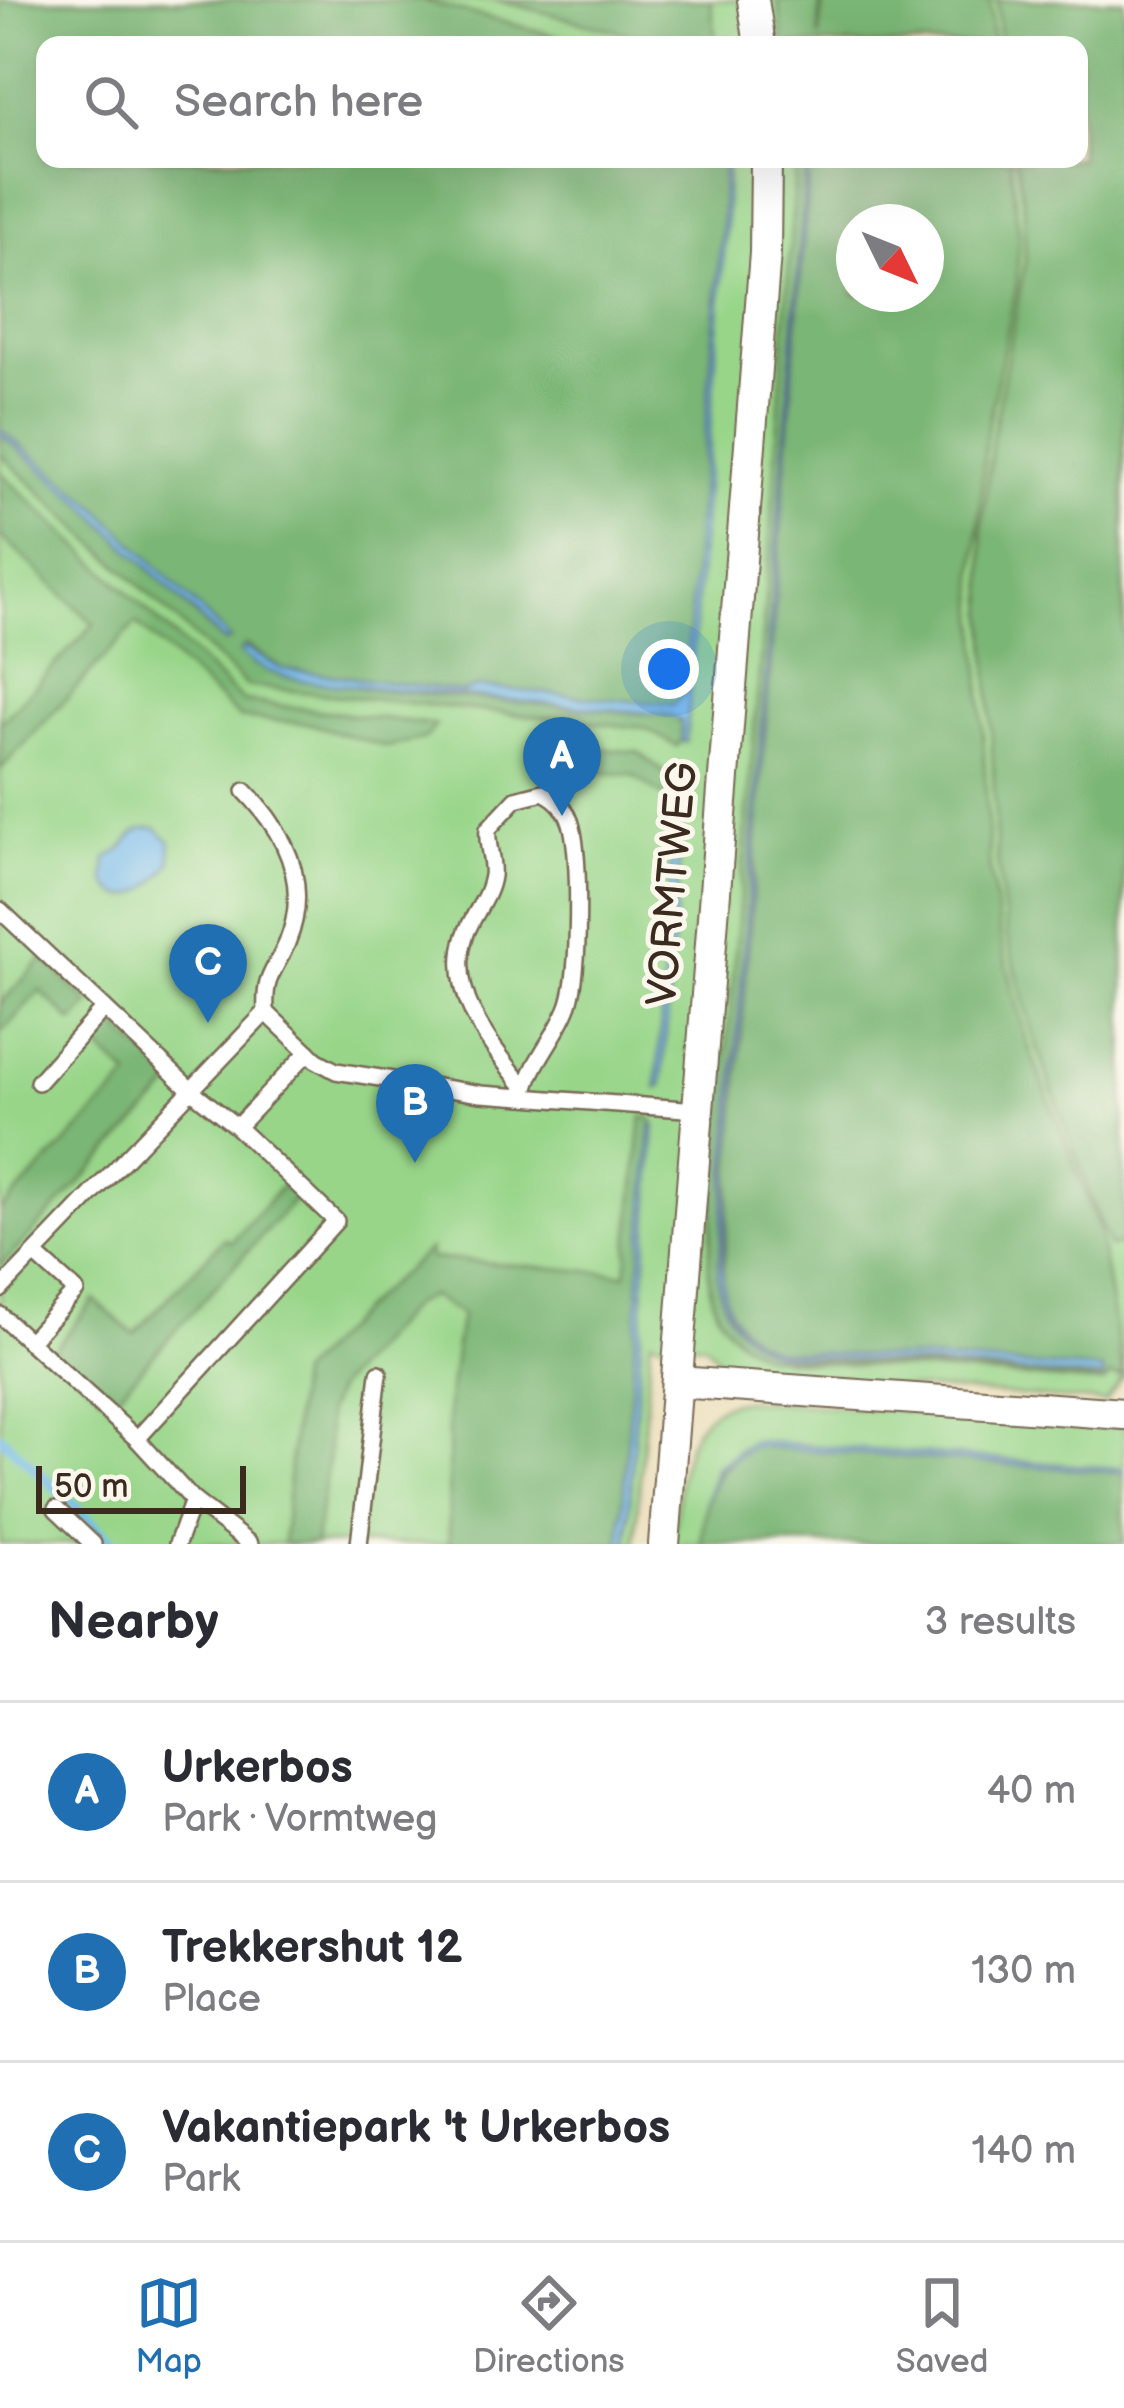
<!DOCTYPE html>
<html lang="en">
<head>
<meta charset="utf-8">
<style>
  body { margin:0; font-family:"Balsamiq Sans",sans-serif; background:#f2f2f3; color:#2b2b33 }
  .compass { position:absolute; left:836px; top:204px; width:108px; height:108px; border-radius:50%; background:#fff; box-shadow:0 12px 48px #0002; rotate:133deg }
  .scale { position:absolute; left:36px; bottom:30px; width:210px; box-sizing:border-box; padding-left:12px; border:6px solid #3b2a1e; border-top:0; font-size:33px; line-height:42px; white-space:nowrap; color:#3b2a1e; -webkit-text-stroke:9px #fbf7ec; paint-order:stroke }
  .you { position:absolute; left:669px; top:669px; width:42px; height:42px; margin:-30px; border:9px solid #fff; border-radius:50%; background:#1a73e8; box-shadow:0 0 0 18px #1a73e833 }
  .badge { display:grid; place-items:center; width:78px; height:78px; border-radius:50%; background:#1f6fb2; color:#fff; font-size:39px; font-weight:700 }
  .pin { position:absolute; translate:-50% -99px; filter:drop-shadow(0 3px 6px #0008) }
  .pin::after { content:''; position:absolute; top:63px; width:42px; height:36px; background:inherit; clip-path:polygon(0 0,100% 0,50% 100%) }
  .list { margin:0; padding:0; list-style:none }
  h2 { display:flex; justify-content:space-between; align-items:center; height:156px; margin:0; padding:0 48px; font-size:51px }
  h2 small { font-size:39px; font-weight:400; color:#7c7c81 }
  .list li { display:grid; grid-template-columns:78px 1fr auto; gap:36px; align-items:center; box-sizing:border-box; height:180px; padding:0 48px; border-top:3px solid #e1e1e2 }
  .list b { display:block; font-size:45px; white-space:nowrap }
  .list p { margin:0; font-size:39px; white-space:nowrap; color:#7c7c81 }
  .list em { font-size:39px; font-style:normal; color:#7c7c81 }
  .icon { flex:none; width:66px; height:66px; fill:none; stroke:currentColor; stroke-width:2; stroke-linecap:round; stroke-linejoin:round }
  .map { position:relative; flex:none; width:1124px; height:1544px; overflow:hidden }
  .search { position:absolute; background:#fff; box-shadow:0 12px 48px #0002; left:36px; right:36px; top:36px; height:132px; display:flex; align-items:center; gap:30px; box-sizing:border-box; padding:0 42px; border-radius:24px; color:#7c7c81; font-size:45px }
  .sheet { height:696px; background:#fff }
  nav { display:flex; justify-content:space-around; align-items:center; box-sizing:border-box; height:168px; border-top:3px solid #e1e1e2; background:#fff; font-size:33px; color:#7c7c81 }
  nav a { display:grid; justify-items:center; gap:6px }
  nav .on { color:#1f6fb2 }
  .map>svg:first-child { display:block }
</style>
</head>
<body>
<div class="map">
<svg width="1124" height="1544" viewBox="0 0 1124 1544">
  <rect width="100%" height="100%" fill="#fbf7ec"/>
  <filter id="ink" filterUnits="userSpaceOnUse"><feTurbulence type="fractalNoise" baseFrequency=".00833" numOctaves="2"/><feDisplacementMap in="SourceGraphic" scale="24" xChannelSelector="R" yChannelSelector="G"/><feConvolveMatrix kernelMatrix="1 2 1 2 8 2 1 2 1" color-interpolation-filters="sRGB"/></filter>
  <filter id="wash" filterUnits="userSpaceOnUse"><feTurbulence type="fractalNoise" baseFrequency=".004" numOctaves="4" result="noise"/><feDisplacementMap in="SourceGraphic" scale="48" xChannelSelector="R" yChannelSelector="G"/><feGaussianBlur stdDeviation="2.7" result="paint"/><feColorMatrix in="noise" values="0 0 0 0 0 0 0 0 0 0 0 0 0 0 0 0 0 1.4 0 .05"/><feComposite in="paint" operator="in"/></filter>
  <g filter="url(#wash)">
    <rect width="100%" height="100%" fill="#ebdeba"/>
    <g fill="#98d589" stroke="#6a8054" stroke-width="3" fill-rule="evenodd">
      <path d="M 0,0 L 1124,0 L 1124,1377 L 1105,1402 L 760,1376 L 760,1373 L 724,1364 L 704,1344 L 671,1341 L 670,1346 L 651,1339 L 635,1544 L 627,1544 L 641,1338 L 624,1544 L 0,1544 ZM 45,45 L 1079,45 L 1079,159 L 45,159 ZM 854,222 L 926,222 L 926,294 L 854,294 ZM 752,1348 L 1109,1377 L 1100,1383 L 802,1361 L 784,1359 Z"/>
      <path d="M 744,1400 L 1124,1425 L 1124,1469 L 752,1441 C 707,1466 706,1498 701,1544 L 673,1544 C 681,1488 673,1409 744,1400 Z"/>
    </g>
    <g fill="#7ab675" stroke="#5a704a" stroke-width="3" fill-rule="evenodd">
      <path d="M 0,0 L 420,0 L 592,45 L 45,45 L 45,159 L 723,159 L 722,226 L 684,694 L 673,705 L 478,687 L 463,692 L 282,669 L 247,646 L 253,664 L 369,689 L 674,716 L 682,725 L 682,740 L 677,746 L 644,728 L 247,686 L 0,454 L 0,434 L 80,500 L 223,642 L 229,640 L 94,504 L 0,429 Z"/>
      <path d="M 496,0 L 711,0 L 716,45 L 670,45 Z"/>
      <path d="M 778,0 L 820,0 L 819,38 L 823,0 L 990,0 L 993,45 L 783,45 Z"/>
      <path d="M 997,0 L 1124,0 L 1124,1244 L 1109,1247 L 1034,1039 L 1007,937 L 997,861 L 982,530 L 992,440 L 1025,263 L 1024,209 L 1016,159 L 1079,159 L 1079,45 L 1000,45 Z"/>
      <path d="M 796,159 L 807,159 L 718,1274 C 720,1314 740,1335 773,1353 L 1102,1370 L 776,1350 C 747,1338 729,1319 722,1288 L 810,159 L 1010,159 L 1019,234 L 1017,284 L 986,436 L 975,574 L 990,868 L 1001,941 L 1027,1042 L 1098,1226 L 1122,1369 L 1121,1377 L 1110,1376 L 1105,1382 L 765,1356 C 724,1336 706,1306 709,1260 L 769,555 ZM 854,222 L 926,222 L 926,294 L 854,294 Z"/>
      <path d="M 0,472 L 243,701 L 436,725 L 426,738 L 386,747 L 311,724 L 240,718 L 136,623 L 0,770 L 0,723 L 94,624 L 0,535 Z"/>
      <path d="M 571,746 L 638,752 L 673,780 L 670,800 L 632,775 L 568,770 Z"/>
      <path d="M 43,958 L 90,1004 L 73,1022 L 40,991 L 0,1034 L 0,1004 Z"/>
      <path d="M 109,1021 L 176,1081 L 0,1267 L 0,1211 L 130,1077 L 91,1041 Z"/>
      <path d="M 642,1117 L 652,1118 L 620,1544 L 449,1544 L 448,1402 L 461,1314 L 430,1296 L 412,1305 L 337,1388 L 327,1412 L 329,1455 L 315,1544 L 283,1544 L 298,1375 L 372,1299 L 430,1249 L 430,1258 L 626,1274 Z"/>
      <path d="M 283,1185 L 296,1198 L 110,1403 L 52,1352 L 94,1300 L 134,1334 L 225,1238 L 231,1242 Z"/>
      <path d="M 753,1446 L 1124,1473 L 1124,1544 L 701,1544 C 706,1495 708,1473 753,1446 Z"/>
    </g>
    <g fill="#74bbec" stroke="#587285" stroke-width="3">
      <path d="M 723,159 L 727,159 L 726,227 L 686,742 L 682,742 L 681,721 L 670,715 L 313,682 C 285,678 262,673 240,652 L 243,647 L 282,669 L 463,692 L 478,687 L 673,705 L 684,694 L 722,226 Z"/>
      <path d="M 807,159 L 810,159 L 727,1207 C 723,1266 707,1323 776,1350 L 1103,1370 L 1103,1378 L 773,1353 C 739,1336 720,1313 718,1274 Z"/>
      <path d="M 0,429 L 94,504 L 230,639 L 224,642 L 80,500 L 0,434 Z"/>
      <path d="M 681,780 L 685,783 L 662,1086 L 657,1088 L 676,783 Z"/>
      <path d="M 156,828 L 170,841 L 171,863 C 157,884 122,917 105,879 L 107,859 C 111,855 118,853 122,849 C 134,836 133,826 156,828 Z"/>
      <path d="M 655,1124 L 627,1544 L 620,1544 L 651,1127 Z"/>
      <path d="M 752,1441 L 1124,1469 L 1124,1473 L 753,1446 L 719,1469 L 705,1505 L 716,1467 Z"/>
    </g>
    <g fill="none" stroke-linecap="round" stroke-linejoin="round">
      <path stroke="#74bbec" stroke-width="9" d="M 0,1436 L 115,1544"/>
    </g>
  </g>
  <g filter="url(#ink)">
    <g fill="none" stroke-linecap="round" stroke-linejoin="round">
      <g stroke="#796955" stroke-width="20">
        <g id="service">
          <path d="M 245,791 C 287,834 311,885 287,943 C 273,975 264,975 266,1012"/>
          <path d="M 0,910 L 192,1091 L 237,1127"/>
          <path d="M 38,1082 L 104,1008"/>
          <path d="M 524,1097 C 529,1064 558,1036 569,1004 C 580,971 580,861 572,827 C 568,811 557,798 543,792 L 516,799 L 488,829 C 486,845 494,860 492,876 C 489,898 472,915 465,936 C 446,994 492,1046 525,1088"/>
          <path d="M 0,1290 L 266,1012 L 316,1060 L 336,1071 L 481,1094 L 698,1110"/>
          <path d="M 0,1315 L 137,1439 L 193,1500 L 177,1544"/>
          <path d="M 29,1342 L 76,1291 L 36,1255"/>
          <path d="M 137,1439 L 336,1221 L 237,1127 L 308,1052"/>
          <path d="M 193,1500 L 250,1544"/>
          <path d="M 56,1509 L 93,1544"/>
          <path d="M 359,1544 L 379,1373"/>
        </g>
      </g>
      <g stroke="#796955" stroke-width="34">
        <g id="minor">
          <path d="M 753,0 L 760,45"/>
          <path d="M 678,1382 L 1124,1414"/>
          <path d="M 664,1544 L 765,253 L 766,159"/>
        </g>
      </g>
      <use href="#service" stroke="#fff" stroke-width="15"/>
      <use href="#minor" stroke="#fff" stroke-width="30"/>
    </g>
  </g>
  <g text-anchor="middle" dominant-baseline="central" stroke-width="10" stroke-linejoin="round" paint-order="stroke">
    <g font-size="42" fill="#3b2a1e" stroke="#fbf7ec">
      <text transform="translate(673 884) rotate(-85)">VORMTWEG</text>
    </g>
  </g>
</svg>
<svg class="compass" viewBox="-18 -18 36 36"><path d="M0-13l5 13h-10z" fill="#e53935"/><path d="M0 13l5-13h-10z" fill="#7c7c81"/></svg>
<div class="scale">50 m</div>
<div class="you"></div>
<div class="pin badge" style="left:562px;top:816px">A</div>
<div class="pin badge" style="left:415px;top:1163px">B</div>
<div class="pin badge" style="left:208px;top:1023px">C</div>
<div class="search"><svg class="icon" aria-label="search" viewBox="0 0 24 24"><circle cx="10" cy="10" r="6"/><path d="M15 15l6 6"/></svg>Search here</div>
</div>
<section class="sheet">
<h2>Nearby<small>3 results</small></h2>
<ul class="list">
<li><span class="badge">A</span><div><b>Urkerbos</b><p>Park · Vormtweg</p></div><em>40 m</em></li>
<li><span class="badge">B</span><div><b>Trekkershut 12</b><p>Place</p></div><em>130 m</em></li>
<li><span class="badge">C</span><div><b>Vakantiepark 't Urkerbos</b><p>Park</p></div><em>140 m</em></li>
</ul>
</section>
<nav>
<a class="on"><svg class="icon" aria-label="map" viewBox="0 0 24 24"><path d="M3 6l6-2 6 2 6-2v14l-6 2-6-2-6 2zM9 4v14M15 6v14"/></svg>Map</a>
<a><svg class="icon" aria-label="directions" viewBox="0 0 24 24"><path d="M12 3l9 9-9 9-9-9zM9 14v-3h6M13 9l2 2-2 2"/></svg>Directions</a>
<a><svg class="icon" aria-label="saved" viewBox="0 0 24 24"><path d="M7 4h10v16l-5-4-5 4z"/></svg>Saved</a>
</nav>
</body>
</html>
